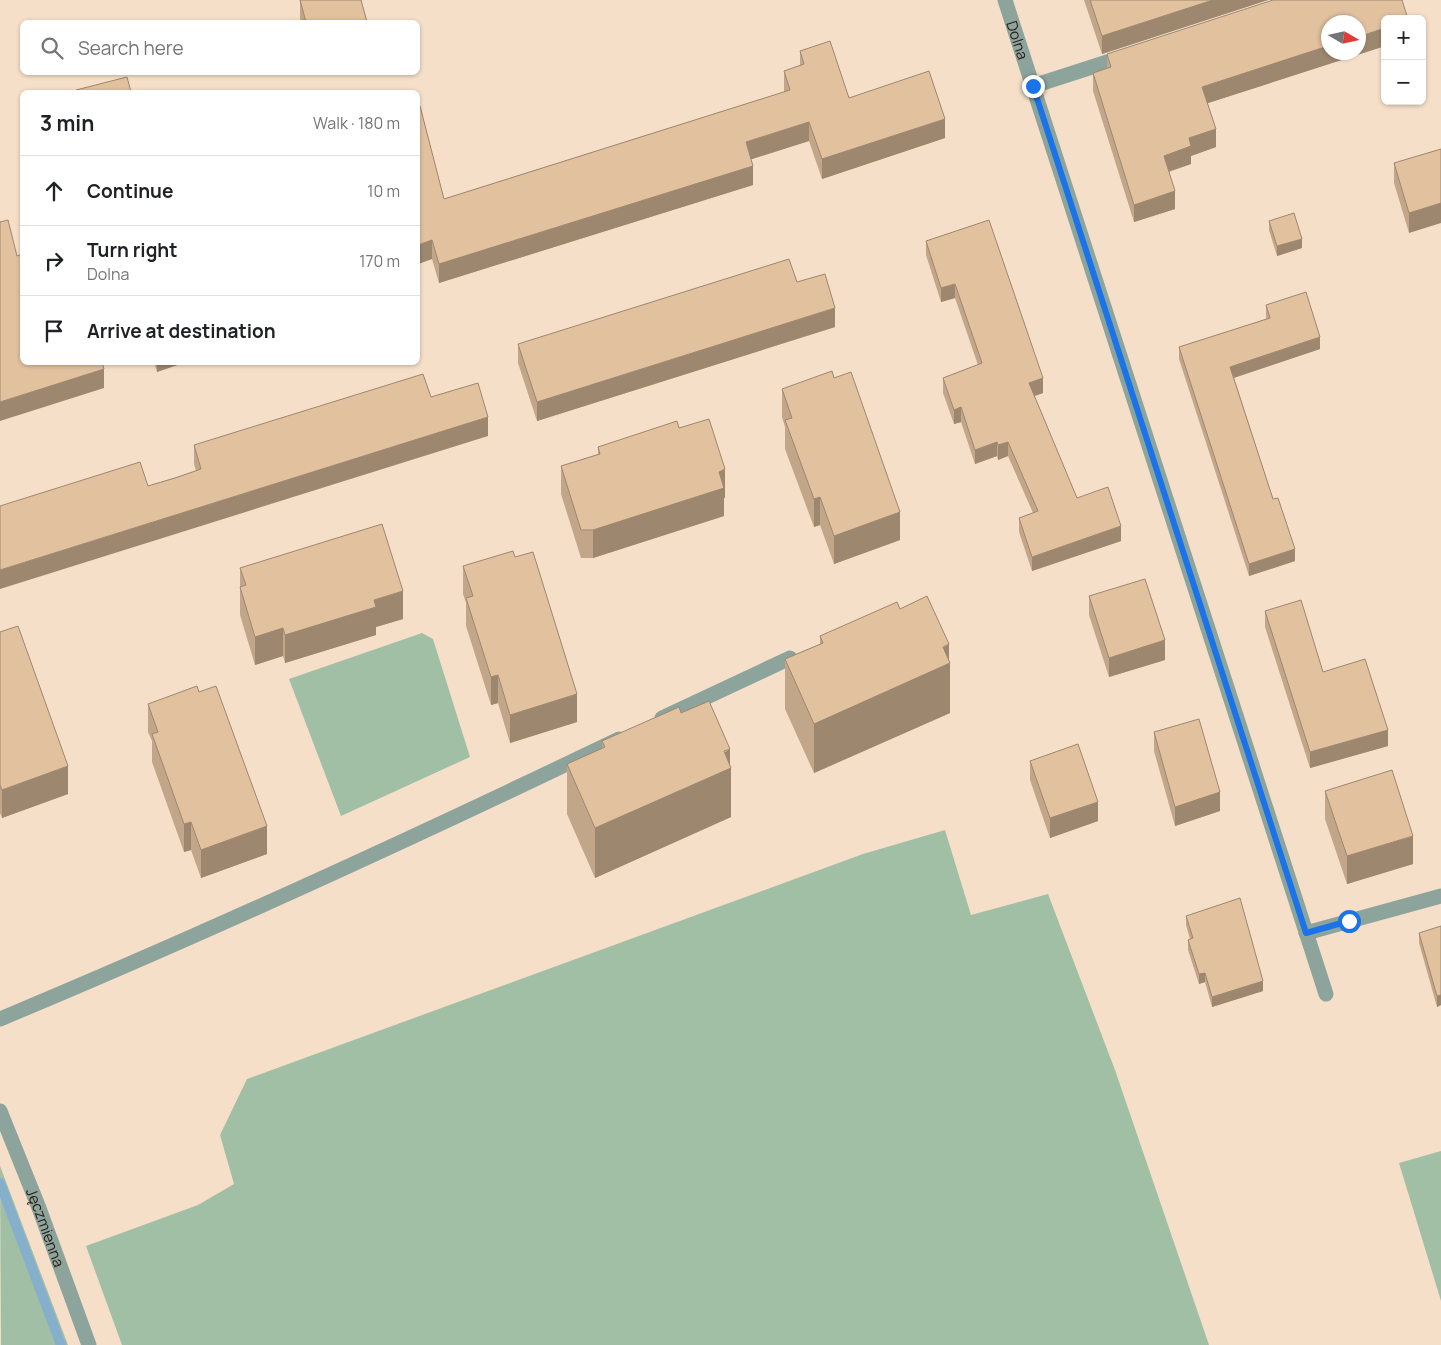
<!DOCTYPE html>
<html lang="en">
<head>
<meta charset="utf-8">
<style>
  body { margin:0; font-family:Manrope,sans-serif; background:#f6f6f6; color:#202124 }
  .controls { position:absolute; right:15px; top:15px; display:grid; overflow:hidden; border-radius:8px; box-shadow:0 1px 4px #0004 }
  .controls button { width:45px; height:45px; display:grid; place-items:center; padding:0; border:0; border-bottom:1px solid #e0e0e0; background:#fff; color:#202124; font:25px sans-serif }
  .compass { position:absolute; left:1321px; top:15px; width:45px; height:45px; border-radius:50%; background:#fff; box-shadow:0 1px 4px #0004; rotate:99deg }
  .stop { position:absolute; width:15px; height:15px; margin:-11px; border:4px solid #1a73e8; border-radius:50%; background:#fff }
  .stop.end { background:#1a73e8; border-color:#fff; box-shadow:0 1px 5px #0008 }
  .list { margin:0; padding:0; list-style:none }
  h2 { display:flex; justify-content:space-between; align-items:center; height:65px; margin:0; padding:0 20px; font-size:21px }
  h2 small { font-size:16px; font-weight:400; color:#757577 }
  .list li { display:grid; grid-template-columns:32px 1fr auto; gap:15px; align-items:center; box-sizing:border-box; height:70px; padding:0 20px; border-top:1px solid #e0e0e0 }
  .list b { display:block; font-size:19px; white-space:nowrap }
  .list p { margin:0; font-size:16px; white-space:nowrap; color:#757577 }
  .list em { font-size:16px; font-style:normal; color:#757577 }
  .icon { flex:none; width:28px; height:28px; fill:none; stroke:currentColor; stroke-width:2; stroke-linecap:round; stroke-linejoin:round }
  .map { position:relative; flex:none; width:1441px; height:1345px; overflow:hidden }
  .search { position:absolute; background:#fff; box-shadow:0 1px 4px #0004; left:20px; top:20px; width:400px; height:55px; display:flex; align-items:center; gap:12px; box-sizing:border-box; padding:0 18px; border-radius:8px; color:#757577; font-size:19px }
  .panel { position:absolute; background:#fff; box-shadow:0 1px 4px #0004; left:20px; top:90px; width:400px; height:275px; border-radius:8px }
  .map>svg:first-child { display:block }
</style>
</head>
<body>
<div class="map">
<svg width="1441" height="1345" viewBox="0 0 1441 1345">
  <rect width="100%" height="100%" fill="#f6dfc8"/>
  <g fill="#a1bfa5">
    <path d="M 422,633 L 433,639 L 470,757 L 341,816 L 289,679 Z"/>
    <path d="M 945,830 L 971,915 L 1048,894 L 1115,1070 L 1209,1345 L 122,1345 L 86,1246 L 198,1205 L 234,1184 L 220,1135 L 247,1079 L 863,854 Z"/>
    <path d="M 1441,1151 L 1441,1301 L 1399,1163 Z"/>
    <path d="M 0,1166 L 68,1345 L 1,1345 Z"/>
  </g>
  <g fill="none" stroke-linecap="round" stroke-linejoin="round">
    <path stroke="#85afca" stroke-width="10" d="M 0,1183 L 61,1345"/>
    <g stroke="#8da49d" stroke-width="15">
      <path d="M 662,718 L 790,658"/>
      <path d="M 1306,933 L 1441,896"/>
      <path d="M 0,1019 C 209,932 415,837 619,739"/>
    </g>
    <g stroke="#8da49d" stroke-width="15">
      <path id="s1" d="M 1005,0 L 1326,994"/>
      <path d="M 1033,86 L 1126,56"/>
      <path id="s2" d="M 0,1111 L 39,1208 L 89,1345"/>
    </g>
  </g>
  <g fill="#c2a689">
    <path d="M 300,0 L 361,0 L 367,22 L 301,22 L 300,18 Z"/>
    <path d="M 1084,0 L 1268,0 L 1102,54 Z"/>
    <path d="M 1385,46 L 1208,103 L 1216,147 L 1191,156 L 1191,164 L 1169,172 L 1175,209 L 1134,222 L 1093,91 L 1093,73 L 1107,68 L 1107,54 Z"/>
    <path d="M 800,51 L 849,98 L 945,138 L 822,179 L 809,141 L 751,159 L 753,185 L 439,283 L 432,259 L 418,264 L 444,199 L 784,92 L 784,71 L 800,66 Z"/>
    <path d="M 1441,149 L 1409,233 L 1394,183 L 1394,163 Z"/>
    <path d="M 1269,221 L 1302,248 L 1277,256 L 1269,230 Z"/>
    <path d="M 926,241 L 1043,393 L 1034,396 L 1077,498 L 1121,541 L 1032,571 L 1019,532 L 1019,518 L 1033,513 L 1008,456 L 998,460 L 997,456 L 975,464 L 961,422 L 954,424 L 943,393 L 943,378 L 978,365 L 955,298 L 941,302 L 926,255 Z"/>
    <path d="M 797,282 L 835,327 L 537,421 L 518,363 L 518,344 Z"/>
    <path d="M 1266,305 L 1320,349 L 1234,378 L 1273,499 L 1295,561 L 1249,576 L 1179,359 L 1179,347 L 1266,319 Z"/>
    <path d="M 154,362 L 186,362 L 157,372 Z"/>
    <path d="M 834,378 L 900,540 L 834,564 L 820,525 L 814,527 L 785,449 L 785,427 L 782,417 L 782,389 Z"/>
    <path d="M 431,397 L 488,436 L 148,486 L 196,471 L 194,464 L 194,445 Z"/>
    <path d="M 679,428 L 725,498 L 724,498 L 724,516 L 593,558 L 581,558 L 561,494 L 561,466 L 598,454 L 598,447 Z"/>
    <path d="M 515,557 L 577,722 L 510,743 L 498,703 L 491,705 L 466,626 L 466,603 L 463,594 L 463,566 Z"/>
    <path d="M 240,568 L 403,619 L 376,627 L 376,635 L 285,663 L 283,656 L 255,665 L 240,615 Z"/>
    <path d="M 1089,596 L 1165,660 L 1109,677 L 1089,615 Z"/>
    <path d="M 900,609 L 949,660 L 950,713 L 814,773 L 785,709 L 785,659 L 820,644 L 820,636 Z"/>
    <path d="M 1265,611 L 1323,672 L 1388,746 L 1310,768 L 1265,627 Z"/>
    <path d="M 0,632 L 68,794 L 2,818 L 0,813 Z"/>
    <path d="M 148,704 L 267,854 L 201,878 L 191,850 L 184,852 L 152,762 L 152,741 L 148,732 Z"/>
    <path d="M 681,713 L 730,765 L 731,817 L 595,878 L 567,814 L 567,764 L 602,749 L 602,741 Z"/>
    <path d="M 1154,732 L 1220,811 L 1175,826 L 1154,751 Z"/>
    <path d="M 1030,761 L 1098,821 L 1050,838 L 1030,780 Z"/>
    <path d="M 1325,791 L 1413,864 L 1347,884 L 1325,819 Z"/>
    <path d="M 1186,916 L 1263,991 L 1212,1007 L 1205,982 L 1199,984 L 1188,950 L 1188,940 L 1190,939 L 1186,925 Z"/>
    <path d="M 1441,926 L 1441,1005 L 1437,1007 L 1419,943 L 1419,933 Z"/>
  </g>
  <g fill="#9e876f">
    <path d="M 1213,0 L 1268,0 L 1102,54 L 1102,36 Z"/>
    <path d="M 1385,28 L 1385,46 L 1202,105 L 1202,87 L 1328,46 L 1328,52 L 1358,52 L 1358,37 Z"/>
    <path d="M 320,72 L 330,72 L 320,75 Z"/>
    <path d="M 945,119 L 945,138 L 822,179 L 822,159 Z"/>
    <path d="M 809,122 L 809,141 L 746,161 L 746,142 Z"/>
    <path d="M 1216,129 L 1216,147 L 1191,156 L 1191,164 L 1164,173 L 1164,156 L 1189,138 Z"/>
    <path d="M 753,166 L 753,185 L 439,283 L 439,264 Z"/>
    <path d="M 1175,191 L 1175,209 L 1134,222 L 1134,205 Z"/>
    <path d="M 1441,203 L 1441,223 L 1409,233 L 1409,213 Z"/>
    <path d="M 1302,239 L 1302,248 L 1277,256 L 1277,246 Z"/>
    <path d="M 432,240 L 432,259 L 418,264 L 418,245 Z"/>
    <path d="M 955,284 L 955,298 L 941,302 L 941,288 Z"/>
    <path d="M 835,308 L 835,327 L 537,421 L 537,402 Z"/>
    <path d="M 1320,337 L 1320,349 L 1230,379 L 1230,367 Z"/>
    <path d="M 157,362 L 186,362 L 157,372 Z"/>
    <path d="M 104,369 L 104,388 L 0,421 L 0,402 Z"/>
    <path d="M 1043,378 L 1043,393 L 1029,398 L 1029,383 Z"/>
    <path d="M 961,407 L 961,422 L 954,424 L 954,410 Z"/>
    <path d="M 488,417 L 488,436 L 0,589 L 0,570 Z"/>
    <path d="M 997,442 L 997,456 L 975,464 L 975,450 Z"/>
    <path d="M 1008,442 L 1008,456 L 998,460 L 998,445 Z"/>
    <path d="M 725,469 L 725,498 L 724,498 L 724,516 L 593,558 L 593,530 L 719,472 Z"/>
    <path d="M 820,497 L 820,525 L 814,527 L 814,499 Z"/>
    <path d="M 900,512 L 900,540 L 834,564 L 834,536 Z"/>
    <path d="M 1121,526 L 1121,541 L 1032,571 L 1032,557 Z"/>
    <path d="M 1295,549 L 1295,561 L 1249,576 L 1249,564 Z"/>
    <path d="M 403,591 L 403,619 L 376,627 L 376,635 L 285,663 L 285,635 L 374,600 Z"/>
    <path d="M 283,628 L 283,656 L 255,665 L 255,637 Z"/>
    <path d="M 1165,640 L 1165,660 L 1109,677 L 1109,658 Z"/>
    <path d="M 949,644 L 949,663 L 950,663 L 950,713 L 814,773 L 814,724 Z"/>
    <path d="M 498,675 L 498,703 L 491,705 L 491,677 Z"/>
    <path d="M 577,694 L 577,722 L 510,743 L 510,715 Z"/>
    <path d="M 1388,730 L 1388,746 L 1310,768 L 1310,752 Z"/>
    <path d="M 730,749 L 730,768 L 731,768 L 731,817 L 595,878 L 595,828 Z"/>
    <path d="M 68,766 L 68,794 L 2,818 L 2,790 Z"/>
    <path d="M 1220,792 L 1220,811 L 1175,826 L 1175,807 Z"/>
    <path d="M 1098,802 L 1098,821 L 1050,838 L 1050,818 Z"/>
    <path d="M 191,822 L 191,850 L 184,852 L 184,824 Z"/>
    <path d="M 267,826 L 267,854 L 201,878 L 201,850 Z"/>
    <path d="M 1413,836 L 1413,864 L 1347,884 L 1347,856 Z"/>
    <path d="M 1205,973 L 1205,982 L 1199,984 L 1199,974 Z"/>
    <path d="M 1263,981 L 1263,991 L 1212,1007 L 1212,997 Z"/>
    <path d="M 1441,995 L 1441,1005 L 1437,1007 L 1437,996 Z"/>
  </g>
  <g fill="#e2c19f" stroke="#9e876f">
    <path d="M 300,0 L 361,0 L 367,22 L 306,22 Z"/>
    <path d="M 1090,0 L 1213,0 L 1102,36 Z"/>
    <path d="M 1273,0 L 1402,0 L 1408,19 L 1385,19 L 1385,28 L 1358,37 L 1358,22 L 1328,22 L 1328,46 L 1202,87 L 1216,129 L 1189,138 L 1191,146 L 1164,156 L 1175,191 L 1134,205 L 1093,73 L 1111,67 L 1107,54 Z"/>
    <path d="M 830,41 L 849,98 L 929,71 L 945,119 L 822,159 L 809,122 L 746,142 L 753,166 L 439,264 L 432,240 L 418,245 L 418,106 L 420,106 L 444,199 L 790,90 L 784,71 L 804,64 L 800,51 Z"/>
    <path d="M 127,77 L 131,92 L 76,92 L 76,90 Z"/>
    <path d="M 1441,149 L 1441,203 L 1409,213 L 1394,163 Z"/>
    <path d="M 1294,213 L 1302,239 L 1277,246 L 1269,221 Z"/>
    <path d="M 8,220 L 17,256 L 22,254 L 22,362 L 102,362 L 104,369 L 0,402 L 0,222 Z"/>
    <path d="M 989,220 L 1043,378 L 1029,383 L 1077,498 L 1108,487 L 1121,526 L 1032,557 L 1019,518 L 1038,511 L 1008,442 L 998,445 L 997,442 L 975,450 L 961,407 L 954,410 L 943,378 L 982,363 L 955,284 L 941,288 L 926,241 Z"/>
    <path d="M 789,259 L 797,282 L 825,274 L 835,308 L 537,402 L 518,344 Z"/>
    <path d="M 1306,292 L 1320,337 L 1230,367 L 1273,499 L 1278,498 L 1295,549 L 1249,564 L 1179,347 L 1270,318 L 1266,305 Z"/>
    <path d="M 832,371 L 834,378 L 851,372 L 900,512 L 834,536 L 820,497 L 814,499 L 785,420 L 792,418 L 782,389 Z"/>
    <path d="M 423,374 L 431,397 L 478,383 L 488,417 L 0,570 L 0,506 L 140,462 L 148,486 L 175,478 L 201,469 L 194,445 Z"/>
    <path d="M 709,419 L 725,469 L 719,472 L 724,488 L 593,530 L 581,530 L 561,466 L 600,454 L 598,447 L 677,421 L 679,428 Z"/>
    <path d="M 382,524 L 403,591 L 374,600 L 376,607 L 285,635 L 283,628 L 255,637 L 240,587 L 246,585 L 240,568 Z"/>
    <path d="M 513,551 L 515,557 L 533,552 L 577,694 L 510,715 L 498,675 L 491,677 L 466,598 L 473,596 L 463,566 Z"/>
    <path d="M 1145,579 L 1165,640 L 1109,658 L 1089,596 Z"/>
    <path d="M 927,596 L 949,644 L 943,647 L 950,663 L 814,724 L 785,659 L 823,643 L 820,636 L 897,602 L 900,609 Z"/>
    <path d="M 1301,600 L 1323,672 L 1365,659 L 1388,730 L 1310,752 L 1265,611 Z"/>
    <path d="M 18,626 L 68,766 L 2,790 L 0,785 L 0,632 Z"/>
    <path d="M 197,686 L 199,692 L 216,686 L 267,826 L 201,850 L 191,822 L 184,824 L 152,734 L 158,732 L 148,704 Z"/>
    <path d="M 709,701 L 730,749 L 724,751 L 731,768 L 595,828 L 567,764 L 605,747 L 602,741 L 679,707 L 681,713 Z"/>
    <path d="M 1199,719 L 1220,792 L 1175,807 L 1154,732 Z"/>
    <path d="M 1078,744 L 1098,802 L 1050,818 L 1030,761 Z"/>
    <path d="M 1392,770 L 1413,836 L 1347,856 L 1325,791 Z"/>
    <path d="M 1240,898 L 1263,981 L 1212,997 L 1205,973 L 1199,974 L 1188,940 L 1193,938 L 1186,916 Z"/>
    <path d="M 1441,926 L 1441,995 L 1437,996 L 1419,933 Z"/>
  </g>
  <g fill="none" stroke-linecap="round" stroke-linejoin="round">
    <path stroke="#1a73e8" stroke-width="6" d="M 1033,86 L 1306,933 L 1349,921"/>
  </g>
  <g text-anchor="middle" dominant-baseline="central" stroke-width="4.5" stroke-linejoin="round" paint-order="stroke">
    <g font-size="15" fill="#251c14" stroke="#f6dfc8">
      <text stroke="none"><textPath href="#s1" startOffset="42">Dolna</textPath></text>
      <text stroke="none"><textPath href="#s2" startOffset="125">Jęczmienna</textPath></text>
    </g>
  </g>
</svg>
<div class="controls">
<button>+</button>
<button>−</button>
</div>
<svg class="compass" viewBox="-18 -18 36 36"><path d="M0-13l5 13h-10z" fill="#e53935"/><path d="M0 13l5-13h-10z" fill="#757577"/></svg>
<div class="stop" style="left:1349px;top:921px"></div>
<div class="stop end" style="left:1033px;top:86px"></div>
<div class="search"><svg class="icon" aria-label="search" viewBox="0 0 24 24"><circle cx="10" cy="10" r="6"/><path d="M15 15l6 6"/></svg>Search here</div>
<section class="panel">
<h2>3 min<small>Walk · 180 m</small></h2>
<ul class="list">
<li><svg class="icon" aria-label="ahead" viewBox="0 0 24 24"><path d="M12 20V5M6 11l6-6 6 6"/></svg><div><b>Continue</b></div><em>10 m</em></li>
<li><svg class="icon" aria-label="right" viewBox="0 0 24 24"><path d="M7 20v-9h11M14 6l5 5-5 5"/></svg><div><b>Turn right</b><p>Dolna</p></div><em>170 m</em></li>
<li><svg class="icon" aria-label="arrive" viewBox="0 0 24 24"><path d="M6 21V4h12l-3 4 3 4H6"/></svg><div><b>Arrive at destination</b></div></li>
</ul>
</section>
</div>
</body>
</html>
